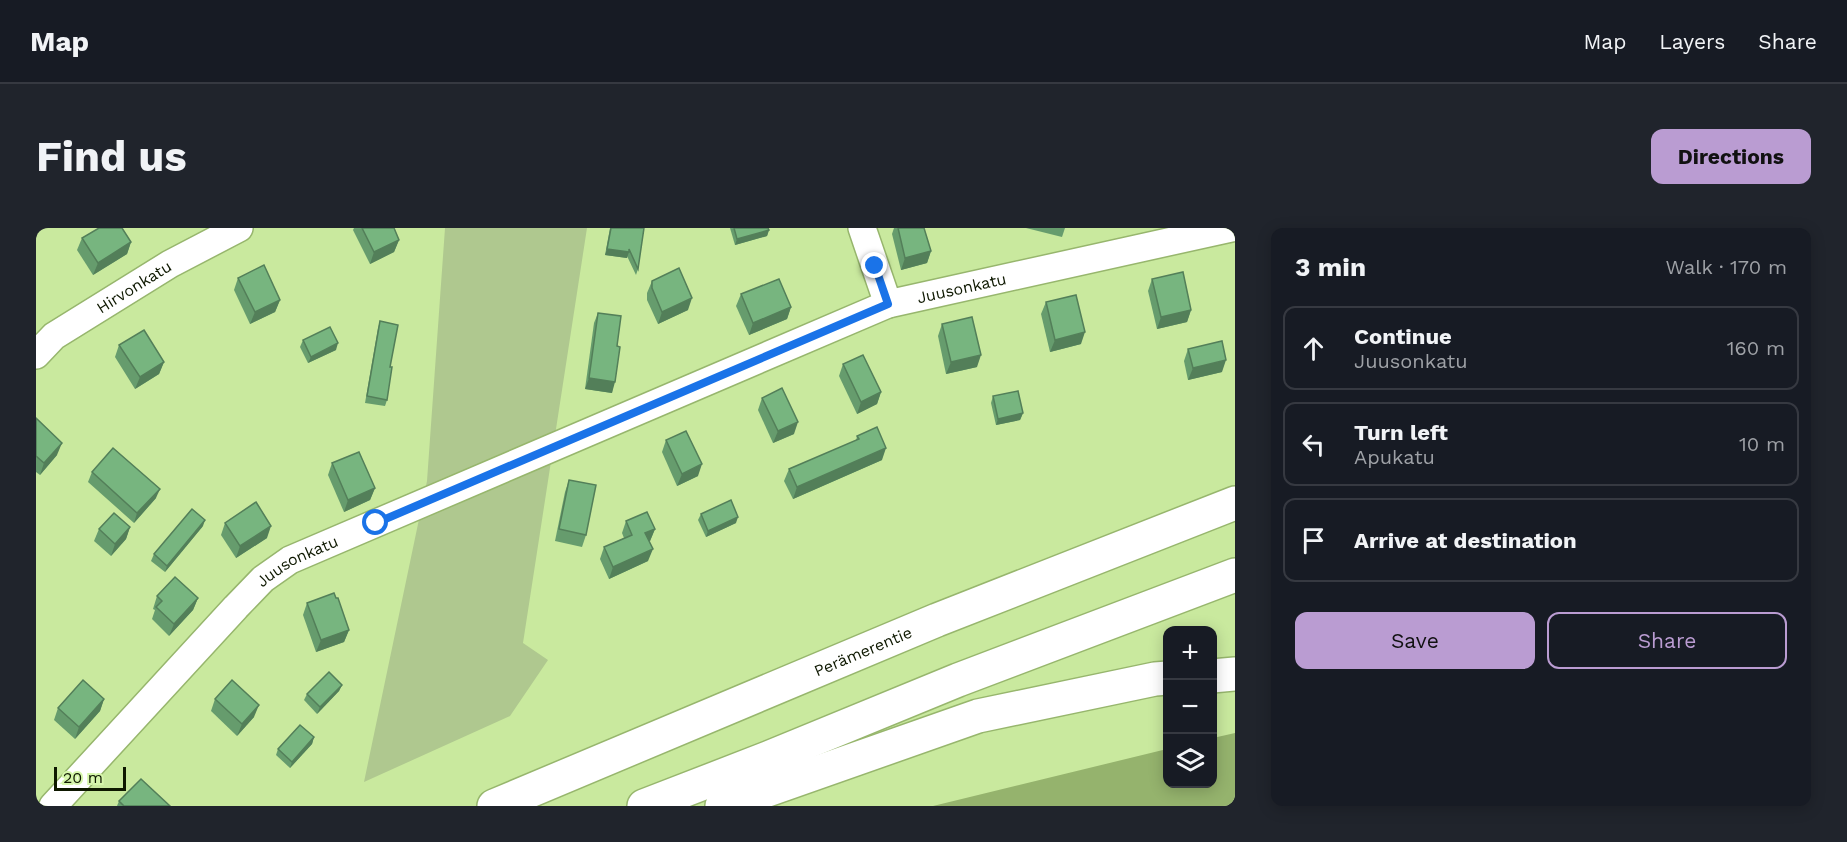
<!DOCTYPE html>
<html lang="en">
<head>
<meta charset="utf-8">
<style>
  body { margin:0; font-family:"Work Sans",sans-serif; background:#20242c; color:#f1f3f6 }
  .controls { position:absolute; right:18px; bottom:18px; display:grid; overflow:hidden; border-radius:12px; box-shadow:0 3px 15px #0003 }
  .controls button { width:54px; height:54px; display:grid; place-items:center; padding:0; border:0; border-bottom:2px solid #363941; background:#171b24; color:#f1f3f6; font:30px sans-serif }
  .scale { position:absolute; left:18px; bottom:15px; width:72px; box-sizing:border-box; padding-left:6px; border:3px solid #0e1800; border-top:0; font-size:16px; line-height:21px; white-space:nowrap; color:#0e1800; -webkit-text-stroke:4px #d6f6ab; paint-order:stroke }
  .stop { position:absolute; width:18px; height:18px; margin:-14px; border:4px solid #1a73e8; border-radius:50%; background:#fff }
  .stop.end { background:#1a73e8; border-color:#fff; box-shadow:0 2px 6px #0008 }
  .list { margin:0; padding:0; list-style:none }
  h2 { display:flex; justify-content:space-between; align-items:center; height:78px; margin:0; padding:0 24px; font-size:26px }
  h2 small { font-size:20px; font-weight:400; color:#9ea1a6 }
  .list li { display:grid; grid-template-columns:39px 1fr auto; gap:18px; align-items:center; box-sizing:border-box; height:84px; margin:0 12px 12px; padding:0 12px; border:2px solid #363941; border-radius:12px }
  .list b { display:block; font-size:22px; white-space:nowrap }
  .list p { margin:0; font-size:20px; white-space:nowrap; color:#9ea1a6 }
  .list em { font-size:20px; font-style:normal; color:#9ea1a6 }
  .actions { display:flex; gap:12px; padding:18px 24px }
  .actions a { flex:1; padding:14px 0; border:2px solid #ba9cd2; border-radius:12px; text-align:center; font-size:21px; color:#ba9cd2 }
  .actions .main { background:#ba9cd2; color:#111 }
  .icon { flex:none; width:33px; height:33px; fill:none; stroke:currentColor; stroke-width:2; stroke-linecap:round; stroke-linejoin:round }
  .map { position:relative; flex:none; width:1199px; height:578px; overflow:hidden; border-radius:12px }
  header { display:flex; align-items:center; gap:36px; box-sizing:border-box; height:84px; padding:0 30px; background:#171b24; border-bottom:2px solid #363941 }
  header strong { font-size:28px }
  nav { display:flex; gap:33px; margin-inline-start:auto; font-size:21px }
  .intro { display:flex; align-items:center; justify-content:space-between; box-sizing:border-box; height:144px; padding:0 36px }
  h1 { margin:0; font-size:42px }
  .button { padding:15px 27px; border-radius:12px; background:#ba9cd2; color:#111; font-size:21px; font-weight:700 }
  main { display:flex; gap:36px; padding:0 36px }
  aside { flex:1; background:#171b24; border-radius:12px; box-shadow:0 3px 15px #0003 }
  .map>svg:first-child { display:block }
</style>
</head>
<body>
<header>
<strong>Map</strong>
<nav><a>Map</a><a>Layers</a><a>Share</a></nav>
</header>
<div class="intro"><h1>Find us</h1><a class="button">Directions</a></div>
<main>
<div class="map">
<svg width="1199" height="578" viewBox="0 0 1199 578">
  <rect width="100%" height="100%" fill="#c9e99e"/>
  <path fill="#afc88f" d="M 409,0 L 551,0 L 487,415 L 512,432 L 474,488 L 328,554 L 391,253 Z"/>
  <path fill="#95b36d" d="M 1199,505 L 1199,578 L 897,578 L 1131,521 L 1132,556 L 1176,556 L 1177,510 Z"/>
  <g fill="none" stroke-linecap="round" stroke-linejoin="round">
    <g stroke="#97b66d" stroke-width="30">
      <g id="street">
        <path d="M 826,0 L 852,76"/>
        <path id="s1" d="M 0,127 L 18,108 L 134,36 L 203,0"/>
        <path id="s2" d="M 17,578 L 200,379 L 227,351 L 254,332 L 852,76 L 1195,0"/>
      </g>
    </g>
    <g stroke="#97b66d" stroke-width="36">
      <g id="highway">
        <path d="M 1176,448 L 1199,446"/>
        <path id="s3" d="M 458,578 L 901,392 L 1199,275"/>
        <path d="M 608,578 L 732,530 L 922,452 L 1199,347"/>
        <path d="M 686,578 L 942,488 L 1119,451 L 1132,450"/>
      </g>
    </g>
    <use href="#street" stroke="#fff" stroke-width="27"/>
    <use href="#highway" stroke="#fff" stroke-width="33"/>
  </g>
  <g fill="#669c6d">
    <path d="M 318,0 L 358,0 L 363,12 L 358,24 L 334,36 L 317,2 Z"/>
    <path d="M 574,0 L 608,0 L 602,41 L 600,47 L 591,28 L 591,30 L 569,27 Z"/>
    <path d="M 694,0 L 732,0 L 733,2 L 731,8 L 699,17 Z"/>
    <path d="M 858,0 L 888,0 L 895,23 L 891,35 L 865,42 L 856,6 Z"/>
    <path d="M 990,0 L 1029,0 L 1026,9 Z"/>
    <path d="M 46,10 L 95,14 L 91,26 L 57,47 L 41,22 Z"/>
    <path d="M 202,50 L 244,72 L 239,84 L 214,96 L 198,62 Z"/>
    <path d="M 1116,51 L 1155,82 L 1151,94 L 1121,101 L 1112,63 Z"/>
    <path d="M 616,53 L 652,82 L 622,96 L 611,72 L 611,65 Z"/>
    <path d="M 705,66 L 755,79 L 751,91 L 713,107 L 700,78 Z"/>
    <path d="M 1010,74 L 1045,116 L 1014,124 L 1005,86 Z"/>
    <path d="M 562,85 L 581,118 L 576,165 L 549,161 L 558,95 Z"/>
    <path d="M 344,93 L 354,139 L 351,172 L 349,178 L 329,175 L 342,100 Z"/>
    <path d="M 906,96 L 941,139 L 910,146 L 902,108 Z"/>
    <path d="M 267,112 L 300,122 L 272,135 L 264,119 Z"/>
    <path d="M 83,117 L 128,134 L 123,146 L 99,161 L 79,129 Z"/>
    <path d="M 1152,121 L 1186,144 L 1152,152 L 1148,133 Z"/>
    <path d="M 807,136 L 845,164 L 841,176 L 821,186 L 803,148 Z"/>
    <path d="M 957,168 L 987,185 L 984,192 L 960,197 L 955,175 Z"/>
    <path d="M 726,170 L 758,206 L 737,215 L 722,182 Z"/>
    <path d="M 0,190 L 21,227 L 4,247 L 0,244 Z"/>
    <path d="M 821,208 L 846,232 L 757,271 L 748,253 L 753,241 L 820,213 Z"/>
    <path d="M 630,212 L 662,248 L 641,258 L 626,224 Z"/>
    <path d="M 296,235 L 339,260 L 334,272 L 308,284 L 292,247 Z"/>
    <path d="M 56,244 L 120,270 L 98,295 L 52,254 Z"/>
    <path d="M 533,252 L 550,307 L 546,319 L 519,313 L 529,264 Z"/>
    <path d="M 665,286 L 700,295 L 670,309 L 662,292 Z"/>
    <path d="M 590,293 L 619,301 L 614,313 L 613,313 L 612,333 L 573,351 L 564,331 L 568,319 L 588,310 L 586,305 Z"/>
    <path d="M 189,295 L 231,310 L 200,330 L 185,307 Z"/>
    <path d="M 167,298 L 129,344 L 115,333 L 118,326 Z"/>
    <path d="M 94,299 L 90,311 L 75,328 L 58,313 L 63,301 Z"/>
    <path d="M 121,368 L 162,370 L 157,382 L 133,408 L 116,391 L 119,382 L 117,381 Z"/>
    <path d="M 271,375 L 313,402 L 308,414 L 280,424 L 267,387 Z"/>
    <path d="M 306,457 L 303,463 L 281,486 L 268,472 L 271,466 Z"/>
    <path d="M 68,471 L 64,483 L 39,511 L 18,492 L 22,480 Z"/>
    <path d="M 179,471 L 218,489 L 201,508 L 175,483 Z"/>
    <path d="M 278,509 L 276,516 L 254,540 L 240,527 L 242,521 Z"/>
    <path d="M 83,573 L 134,578 L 81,578 Z"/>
  </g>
  <g fill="#537f59">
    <path d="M 733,2 L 731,8 L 699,17 L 701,11 Z"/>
    <path d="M 363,12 L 358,24 L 334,36 L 338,24 Z"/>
    <path d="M 95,14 L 91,26 L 57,47 L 62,35 Z"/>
    <path d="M 571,21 L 593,24 L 591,30 L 569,27 Z"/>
    <path d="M 895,23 L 891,35 L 865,42 L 869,30 Z"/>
    <path d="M 656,70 L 652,82 L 622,96 L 626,84 Z"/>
    <path d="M 244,72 L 239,84 L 214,96 L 219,84 Z"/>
    <path d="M 755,79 L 751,91 L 713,107 L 717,95 Z"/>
    <path d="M 1155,82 L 1151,94 L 1121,101 L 1125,89 Z"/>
    <path d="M 1049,104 L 1045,116 L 1014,124 L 1019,112 Z"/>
    <path d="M 302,115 L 300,122 L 272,135 L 275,129 Z"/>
    <path d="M 945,127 L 941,139 L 910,146 L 915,134 Z"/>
    <path d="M 1190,132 L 1186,144 L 1152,152 L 1157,140 Z"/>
    <path d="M 128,134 L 123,146 L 99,161 L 104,149 Z"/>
    <path d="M 553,150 L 579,154 L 576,165 L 549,161 Z"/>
    <path d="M 845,164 L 841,176 L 821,186 L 825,174 Z"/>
    <path d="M 987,185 L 984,192 L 960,197 L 962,191 Z"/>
    <path d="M 762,194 L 758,206 L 737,215 L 742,203 Z"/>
    <path d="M 26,215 L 21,227 L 4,247 L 8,235 Z"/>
    <path d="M 850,220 L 846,232 L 757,271 L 761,259 Z"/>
    <path d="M 666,236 L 662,248 L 641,258 L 646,246 Z"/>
    <path d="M 339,260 L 334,272 L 308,284 L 312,272 Z"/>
    <path d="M 124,261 L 120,270 L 98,295 L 101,285 Z"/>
    <path d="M 702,289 L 700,295 L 670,309 L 672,303 Z"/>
    <path d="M 169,292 L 167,298 L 129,344 L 131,338 Z"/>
    <path d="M 235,298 L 231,310 L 200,330 L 204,318 Z"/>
    <path d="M 94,299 L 90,311 L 75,328 L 79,316 Z"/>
    <path d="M 619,301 L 614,313 L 605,317 L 609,305 Z"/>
    <path d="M 617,321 L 612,333 L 573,351 L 577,339 Z"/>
    <path d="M 162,370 L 157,382 L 133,408 L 138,396 Z"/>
    <path d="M 313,402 L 308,414 L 280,424 L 285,412 Z"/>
    <path d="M 306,457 L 303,463 L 281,486 L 284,479 Z"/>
    <path d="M 68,471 L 64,483 L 39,511 L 43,499 Z"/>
    <path d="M 223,477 L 218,489 L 201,508 L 206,496 Z"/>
    <path d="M 278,509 L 276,516 L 254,540 L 256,534 Z"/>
  </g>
  <g fill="#77b57f" stroke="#537f59" stroke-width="1.5">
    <path d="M 63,0 L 86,0 L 95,14 L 62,35 L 46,10 Z"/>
    <path d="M 326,0 L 358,0 L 363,12 L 338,24 Z"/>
    <path d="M 575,0 L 608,0 L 602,41 L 593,21 L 593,24 L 571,21 Z"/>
    <path d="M 698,0 L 732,0 L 733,2 L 701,11 Z"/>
    <path d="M 862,0 L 888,0 L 895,23 L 869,30 Z"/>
    <path d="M 228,37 L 244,72 L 219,84 L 202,50 Z"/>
    <path d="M 643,40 L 656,70 L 626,84 L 616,60 L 616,53 Z"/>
    <path d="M 1147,44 L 1155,82 L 1125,89 L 1116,51 Z"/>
    <path d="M 743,51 L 755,79 L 717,95 L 705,66 Z"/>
    <path d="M 1040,67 L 1049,104 L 1019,112 L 1010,74 Z"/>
    <path d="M 562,85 L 585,88 L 581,118 L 584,119 L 579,154 L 553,150 Z"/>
    <path d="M 936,89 L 945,127 L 915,134 L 906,96 Z"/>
    <path d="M 344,93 L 362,97 L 354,139 L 356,139 L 351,172 L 331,168 Z"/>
    <path d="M 294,99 L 302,115 L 275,129 L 267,112 Z"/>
    <path d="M 108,102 L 128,134 L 104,149 L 83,117 Z"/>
    <path d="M 1186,113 L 1190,132 L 1157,140 L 1152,121 Z"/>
    <path d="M 827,127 L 845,164 L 825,174 L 807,136 Z"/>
    <path d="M 746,160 L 762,194 L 742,203 L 726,170 Z"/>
    <path d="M 982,163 L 987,185 L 962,191 L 957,168 Z"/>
    <path d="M 0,190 L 26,215 L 8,235 L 0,228 Z"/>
    <path d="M 841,199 L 850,220 L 761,259 L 753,241 L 823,211 L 821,208 Z"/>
    <path d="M 650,203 L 666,236 L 646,246 L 630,212 Z"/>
    <path d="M 77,220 L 124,261 L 101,285 L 56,244 Z"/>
    <path d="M 323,224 L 339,260 L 312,272 L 296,235 Z"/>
    <path d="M 533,252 L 560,257 L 550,307 L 523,301 Z"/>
    <path d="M 695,272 L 702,289 L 672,303 L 665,286 Z"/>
    <path d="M 220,274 L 235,298 L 204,318 L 189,295 Z"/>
    <path d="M 156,281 L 169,292 L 131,338 L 118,326 Z"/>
    <path d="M 611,284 L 619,301 L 609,305 L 617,321 L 577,339 L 568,319 L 596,307 L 590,293 Z"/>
    <path d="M 78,285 L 94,299 L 79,316 L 63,301 Z"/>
    <path d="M 139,349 L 162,370 L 138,396 L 120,379 L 126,373 L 121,368 Z"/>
    <path d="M 298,365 L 300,370 L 302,370 L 313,402 L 285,412 L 271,375 Z"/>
    <path d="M 293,444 L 306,457 L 284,479 L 271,466 Z"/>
    <path d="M 47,452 L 68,471 L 43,499 L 22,480 Z"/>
    <path d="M 196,452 L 223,477 L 206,496 L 179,471 Z"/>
    <path d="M 264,497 L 278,509 L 256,534 L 242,521 Z"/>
    <path d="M 105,551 L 134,578 L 88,578 L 83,573 Z"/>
  </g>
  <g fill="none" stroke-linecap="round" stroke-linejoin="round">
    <path stroke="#1a73e8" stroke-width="8" d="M 340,295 L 852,76 L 839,38"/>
  </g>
  <g text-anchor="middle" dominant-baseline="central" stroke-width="4.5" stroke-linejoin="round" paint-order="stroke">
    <g font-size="16" fill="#0e1800" stroke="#d6f6ab">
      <text stroke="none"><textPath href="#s1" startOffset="120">Hirvonkatu</textPath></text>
      <text stroke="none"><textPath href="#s2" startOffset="1068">Juusonkatu</textPath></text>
      <text stroke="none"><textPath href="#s2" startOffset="348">Juusonkatu</textPath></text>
      <text stroke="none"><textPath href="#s3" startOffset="400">Perämerentie</textPath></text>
    </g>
  </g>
</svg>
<div class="controls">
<button>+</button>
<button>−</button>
<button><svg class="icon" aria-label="layers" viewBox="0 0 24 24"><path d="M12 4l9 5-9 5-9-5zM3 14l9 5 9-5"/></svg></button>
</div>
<div class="scale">20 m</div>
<div class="stop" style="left:340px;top:295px"></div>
<div class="stop end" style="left:839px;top:38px"></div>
</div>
<aside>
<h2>3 min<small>Walk · 170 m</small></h2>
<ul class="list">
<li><svg class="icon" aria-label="ahead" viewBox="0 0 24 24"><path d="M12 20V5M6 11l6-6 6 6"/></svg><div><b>Continue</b><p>Juusonkatu</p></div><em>160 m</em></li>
<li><svg class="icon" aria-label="left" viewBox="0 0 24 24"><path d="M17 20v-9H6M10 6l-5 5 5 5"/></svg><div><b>Turn left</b><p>Apukatu</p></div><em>10 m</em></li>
<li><svg class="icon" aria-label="arrive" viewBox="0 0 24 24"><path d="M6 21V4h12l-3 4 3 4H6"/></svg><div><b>Arrive at destination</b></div></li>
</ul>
<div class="actions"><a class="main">Save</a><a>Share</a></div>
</aside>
</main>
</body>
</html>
